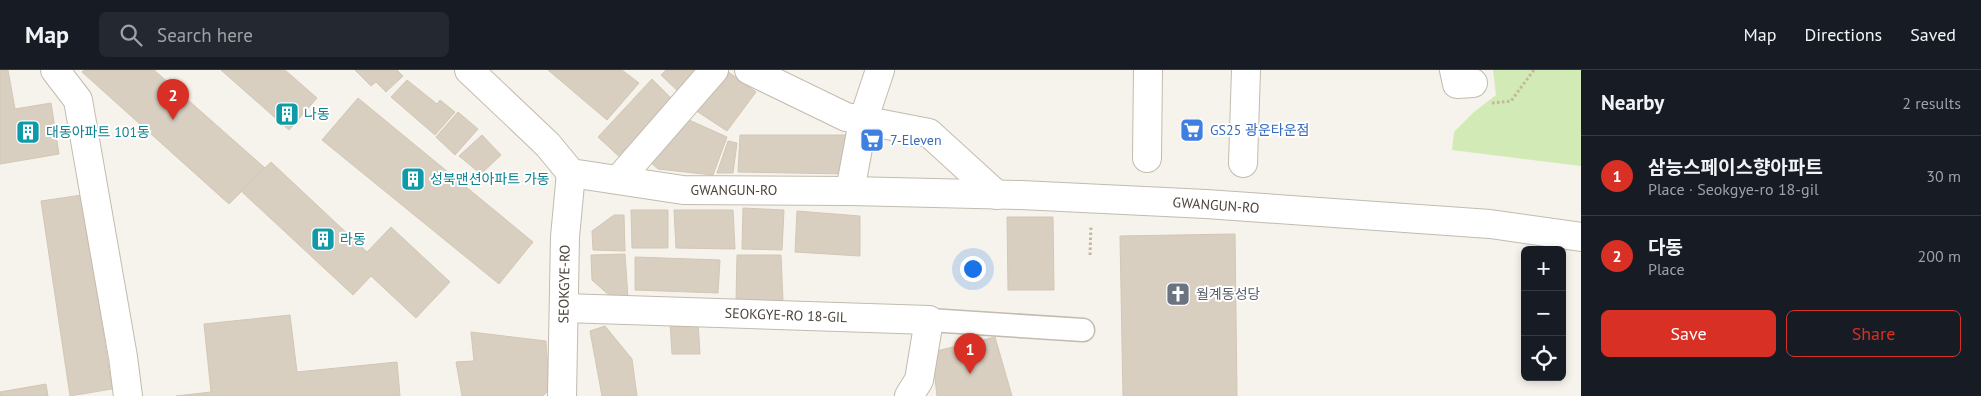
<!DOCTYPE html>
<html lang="en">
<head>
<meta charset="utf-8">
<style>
  body { margin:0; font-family:"PT Sans","Noto Sans KR",sans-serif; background:#242831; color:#f1f3f6 }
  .controls { position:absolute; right:15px; bottom:15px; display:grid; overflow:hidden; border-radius:8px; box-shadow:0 2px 8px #0003 }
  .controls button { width:45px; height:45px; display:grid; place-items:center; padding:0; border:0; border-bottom:1px solid #363941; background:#171b24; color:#f1f3f6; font:25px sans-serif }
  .you { position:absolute; left:972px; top:198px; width:18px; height:18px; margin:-12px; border:4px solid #fff; border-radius:50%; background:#1a73e8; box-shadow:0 0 0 8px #1a73e833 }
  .badge { display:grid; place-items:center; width:32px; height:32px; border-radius:50%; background:#d93025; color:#fff; font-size:16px; font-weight:700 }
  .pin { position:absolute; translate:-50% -41px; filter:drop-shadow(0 1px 2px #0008) }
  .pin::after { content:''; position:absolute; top:26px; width:18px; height:15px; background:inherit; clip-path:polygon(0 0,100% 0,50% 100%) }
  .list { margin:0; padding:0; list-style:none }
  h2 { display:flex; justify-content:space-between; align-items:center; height:65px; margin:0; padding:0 20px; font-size:21px }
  h2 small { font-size:16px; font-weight:400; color:#9ea1a6 }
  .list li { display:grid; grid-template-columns:32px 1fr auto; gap:15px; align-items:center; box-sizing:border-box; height:80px; padding:0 20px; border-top:1px solid #363941 }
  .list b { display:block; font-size:19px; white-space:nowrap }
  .list p { margin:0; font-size:16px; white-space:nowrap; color:#9ea1a6 }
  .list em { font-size:16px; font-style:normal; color:#9ea1a6 }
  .actions { display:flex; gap:10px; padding:15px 20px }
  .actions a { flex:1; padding:11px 0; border:1px solid #d93025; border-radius:8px; text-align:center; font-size:18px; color:#d93025 }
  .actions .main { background:#d93025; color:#fff }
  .icon { flex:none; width:28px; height:28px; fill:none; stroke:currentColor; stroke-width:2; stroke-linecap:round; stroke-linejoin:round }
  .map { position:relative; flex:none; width:1581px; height:326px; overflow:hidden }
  header { display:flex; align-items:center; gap:30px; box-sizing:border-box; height:70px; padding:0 25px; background:#171b24; border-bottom:1px solid #363941 }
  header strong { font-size:24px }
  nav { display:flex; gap:28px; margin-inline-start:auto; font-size:18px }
  .search { width:350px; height:45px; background:#242831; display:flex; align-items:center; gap:12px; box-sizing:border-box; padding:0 18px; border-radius:8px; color:#9ea1a6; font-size:19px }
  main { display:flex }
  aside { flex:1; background:#171b24 }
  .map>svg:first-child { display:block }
</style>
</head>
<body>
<header>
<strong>Map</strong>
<div class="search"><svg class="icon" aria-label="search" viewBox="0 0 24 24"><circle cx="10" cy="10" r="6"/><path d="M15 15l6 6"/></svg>Search here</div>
<nav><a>Map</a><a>Directions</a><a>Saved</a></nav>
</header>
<main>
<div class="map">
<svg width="1581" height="326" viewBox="0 0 1581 326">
  <rect width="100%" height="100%" fill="#f6f3ec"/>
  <path fill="#d2eab5" d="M 1493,0 L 1581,0 L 1581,96 L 1452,80 L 1454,62 L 1474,42 L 1496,25 Z"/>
  <g fill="#d8cfc1" stroke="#d3c7b4">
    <path d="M 0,0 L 8,0 L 15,39 L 51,33 L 59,84 L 0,94 Z"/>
    <path d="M 84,0 L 154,0 L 265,98 L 229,134 L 82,2 Z"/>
    <path d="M 221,0 L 285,0 L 317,28 L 289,60 Z"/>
    <path d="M 355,0 L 397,0 L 403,6 L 386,22 L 376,12 L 371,16 Z"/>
    <path d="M 548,0 L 622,0 L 639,13 L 607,50 Z"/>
    <path d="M 666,0 L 708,0 L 684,27 L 661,5 Z"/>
    <path d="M 727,1 L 756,22 L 727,61 L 695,40 Z"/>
    <path d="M 652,9 L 676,33 L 625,92 L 598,67 Z"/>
    <path d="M 407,10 L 437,34 L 440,30 L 455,42 L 435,65 L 391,27 Z"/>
    <path d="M 358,28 L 533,172 L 499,214 L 322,70 Z"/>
    <path d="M 458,42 L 478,59 L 455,85 L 436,67 Z"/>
    <path d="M 689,50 L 727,67 L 713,105 L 658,99 L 650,92 L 678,58 Z"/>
    <path d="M 482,65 L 501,85 L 481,104 L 459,86 Z"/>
    <path d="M 740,65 L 846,65 L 846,104 L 738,102 Z"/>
    <path d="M 728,71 L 737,73 L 733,103 L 717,103 Z"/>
    <path d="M 271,92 L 367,182 L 391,157 L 450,212 L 416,248 L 371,206 L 353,225 L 241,121 Z"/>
    <path d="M 82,125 L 112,319 L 70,326 L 41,131 Z"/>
    <path d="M 743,138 L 784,140 L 782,180 L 742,179 Z"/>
    <path d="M 631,140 L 668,140 L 668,178 L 632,178 Z"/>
    <path d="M 674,140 L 733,140 L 735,179 L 676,178 Z"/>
    <path d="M 797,141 L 860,146 L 860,186 L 795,182 Z"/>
    <path d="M 614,145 L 624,145 L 625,181 L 593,180 L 592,161 Z"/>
    <path d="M 1007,147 L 1053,147 L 1054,220 L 1008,220 Z"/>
    <path d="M 1235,164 L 1237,326 L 1123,326 L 1120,166 Z"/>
    <path d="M 625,184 L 628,228 L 611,227 L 592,210 L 591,185 Z"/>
    <path d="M 737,185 L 781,185 L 783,232 L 736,231 Z"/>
    <path d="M 635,187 L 720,190 L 718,223 L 635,220 Z"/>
    <path d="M 290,245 L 297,302 L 397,292 L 400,326 L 176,326 L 211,322 L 204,254 Z"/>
    <path d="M 670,252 L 698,252 L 700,284 L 672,284 Z"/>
    <path d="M 605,256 L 632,289 L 637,326 L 602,326 L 590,261 Z"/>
    <path d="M 471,262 L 546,271 L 549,320 L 543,326 L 462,326 L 456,292 L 474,291 Z"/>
    <path d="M 995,267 L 1012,326 L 937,326 L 932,282 Z"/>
    <path d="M 46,314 L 48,326 L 0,326 L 0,322 Z"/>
  </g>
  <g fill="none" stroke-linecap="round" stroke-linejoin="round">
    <g stroke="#c2bbae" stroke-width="25">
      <path id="pedestrian" d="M 929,250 L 1083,260"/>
    </g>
    <g stroke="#c2bbae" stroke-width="30">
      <g id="minor">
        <path d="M 55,0 L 78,30 L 123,287 L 128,326"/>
        <path d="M 749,0 L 846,47 L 929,63 L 997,125"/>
        <path d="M 1454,0 L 1457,14 L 1473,13"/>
        <path d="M 1147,88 L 1148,0"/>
        <path d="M 1243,93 L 1246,0"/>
        <path d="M 619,109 L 714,0"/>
        <path d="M 850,121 L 863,51 L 880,0"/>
        <path d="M 564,238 L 929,250 L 919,310 L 909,326"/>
      </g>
    </g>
    <g stroke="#c2bbae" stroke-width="30">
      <g id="tertiary">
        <path d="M 469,0 L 548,75 L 571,103 L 683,120 L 850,121 L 1021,125 L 1206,134 L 1490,154 L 1581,167"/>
        <path d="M 562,326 L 565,167 L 571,103"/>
      </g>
    </g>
    <g stroke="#c4b79f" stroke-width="3" stroke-dasharray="2.5 2.5" stroke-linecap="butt">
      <path d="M 1492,33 L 1511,31 L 1534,0"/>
      <path d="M 1090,185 L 1091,155"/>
    </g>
    <use href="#pedestrian" stroke="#fff" stroke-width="22"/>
    <use href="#minor" stroke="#fff" stroke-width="28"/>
    <use href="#tertiary" stroke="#fff" stroke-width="28"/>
  </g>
  <defs>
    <g id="building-square" transform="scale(1.25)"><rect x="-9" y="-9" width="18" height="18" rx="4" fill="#0f9aa8" stroke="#fff"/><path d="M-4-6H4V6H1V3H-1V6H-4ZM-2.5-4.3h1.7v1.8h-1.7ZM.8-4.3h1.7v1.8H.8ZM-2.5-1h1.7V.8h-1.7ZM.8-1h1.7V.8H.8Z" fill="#fff"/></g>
    <g id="supermarket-square" transform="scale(1.25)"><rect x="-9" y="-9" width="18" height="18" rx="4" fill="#3f7fe0" stroke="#fff"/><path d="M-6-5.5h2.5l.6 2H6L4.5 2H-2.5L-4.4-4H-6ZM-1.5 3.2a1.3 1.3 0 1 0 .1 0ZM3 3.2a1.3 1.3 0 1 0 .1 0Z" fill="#fff"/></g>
    <g id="church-square" transform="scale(1.25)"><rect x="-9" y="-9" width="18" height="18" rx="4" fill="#6b7280" stroke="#fff"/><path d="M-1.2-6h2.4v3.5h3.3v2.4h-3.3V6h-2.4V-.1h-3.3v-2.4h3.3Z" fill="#fff"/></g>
  </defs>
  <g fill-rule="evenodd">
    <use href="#building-square" x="287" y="44"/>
    <use href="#supermarket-square" x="1192" y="60"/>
    <use href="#building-square" x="28" y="62"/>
    <use href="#supermarket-square" x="872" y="70"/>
    <use href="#building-square" x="413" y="109"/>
    <use href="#building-square" x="323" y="169"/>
    <use href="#church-square" x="1178" y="224"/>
  </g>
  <g text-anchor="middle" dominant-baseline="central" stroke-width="4" stroke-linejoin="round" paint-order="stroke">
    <g font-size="14" fill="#0d838f" stroke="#fff" text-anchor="start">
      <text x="304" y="44">나동</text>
      <text x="46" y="62">대동아파트 101동</text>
      <text x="430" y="109">성북맨션아파트 가동</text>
      <text x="340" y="169">라동</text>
    </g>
    <g font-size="14" fill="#366cbe" stroke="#fff" text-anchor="start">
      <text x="1210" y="60">GS25 광운타운점</text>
      <text x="890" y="70">7-Eleven</text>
    </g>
    <g font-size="14" fill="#4b4439" stroke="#fff">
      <text x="734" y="120">GWANGUN-RO</text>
      <text transform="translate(1216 135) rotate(4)">GWANGUN-RO</text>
      <text transform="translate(564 214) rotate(-89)">SEOKGYE-RO</text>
      <text transform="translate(786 245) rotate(2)">SEOKGYE-RO 18-GIL</text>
    </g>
    <g font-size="14" fill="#5b616d" stroke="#fff" text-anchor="start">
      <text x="1196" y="224">월계동성당</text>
    </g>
  </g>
</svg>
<div class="controls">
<button>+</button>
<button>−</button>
<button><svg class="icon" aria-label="locate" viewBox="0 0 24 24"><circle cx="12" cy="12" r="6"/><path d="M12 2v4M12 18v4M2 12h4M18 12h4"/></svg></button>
</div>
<div class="you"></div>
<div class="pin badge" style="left:970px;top:304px">1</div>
<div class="pin badge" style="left:173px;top:50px">2</div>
</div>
<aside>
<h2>Nearby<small>2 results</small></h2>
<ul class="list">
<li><span class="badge">1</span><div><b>삼능스페이스향아파트</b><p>Place · Seokgye-ro 18-gil</p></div><em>30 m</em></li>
<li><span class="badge">2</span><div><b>다동</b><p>Place</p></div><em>200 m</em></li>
</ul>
<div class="actions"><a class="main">Save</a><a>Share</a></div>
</aside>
</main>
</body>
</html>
